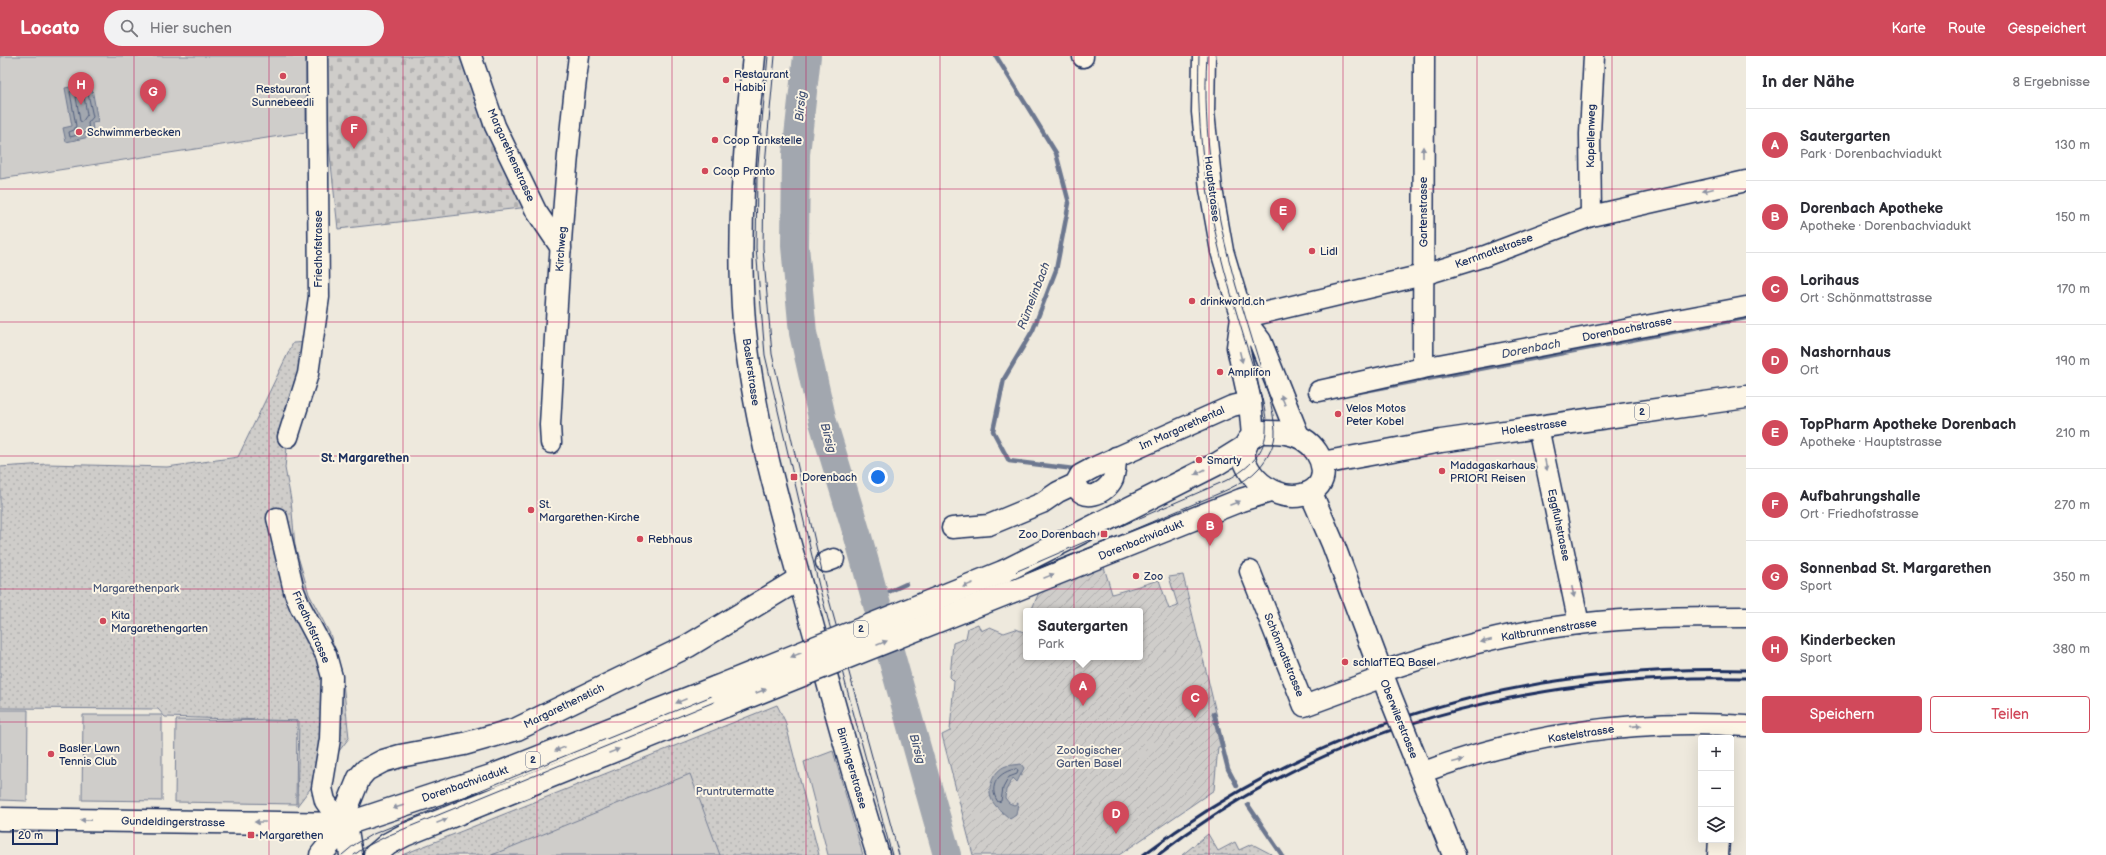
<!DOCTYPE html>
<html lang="de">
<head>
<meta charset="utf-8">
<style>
  body { margin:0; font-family:"Balsamiq Sans",sans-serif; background:#f2f2f3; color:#2b2b33 }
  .controls { position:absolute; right:12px; bottom:12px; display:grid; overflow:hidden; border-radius:4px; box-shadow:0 4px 16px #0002 }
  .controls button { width:36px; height:36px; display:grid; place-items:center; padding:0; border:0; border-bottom:1px solid #e1e1e2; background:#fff; color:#2b2b33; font:20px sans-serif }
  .scale { position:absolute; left:12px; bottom:10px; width:46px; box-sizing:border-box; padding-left:4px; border:2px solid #1b2f5e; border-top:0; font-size:11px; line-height:14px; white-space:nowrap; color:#1b2f5e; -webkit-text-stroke:3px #fcf5e5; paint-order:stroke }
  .you { position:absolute; left:878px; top:421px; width:14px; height:14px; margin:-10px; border:3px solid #fff; border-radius:50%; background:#1a73e8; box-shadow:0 0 0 6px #1a73e833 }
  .badge { display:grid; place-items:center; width:26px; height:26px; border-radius:50%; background:#d1495b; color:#fff; font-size:13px; font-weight:700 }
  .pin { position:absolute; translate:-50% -33px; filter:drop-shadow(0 1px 2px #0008) }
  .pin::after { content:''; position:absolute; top:21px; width:14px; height:12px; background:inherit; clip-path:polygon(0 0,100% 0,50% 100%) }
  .popup { position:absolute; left:1023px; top:552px; width:120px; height:52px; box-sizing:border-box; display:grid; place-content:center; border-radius:4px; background:#fff; filter:drop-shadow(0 1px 3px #0005); font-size:13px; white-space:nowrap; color:#7c7c81 }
  .popup b { font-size:15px; color:#2b2b33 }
  .popup::after { content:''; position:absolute; left:50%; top:100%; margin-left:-8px; border:8px solid transparent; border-top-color:#fff }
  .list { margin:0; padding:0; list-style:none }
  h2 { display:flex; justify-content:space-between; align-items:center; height:52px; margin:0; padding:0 16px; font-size:17px }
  h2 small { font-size:13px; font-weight:400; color:#7c7c81 }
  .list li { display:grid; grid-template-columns:26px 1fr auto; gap:12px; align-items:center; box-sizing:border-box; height:72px; padding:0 16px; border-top:1px solid #e1e1e2 }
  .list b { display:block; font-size:15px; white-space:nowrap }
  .list p { margin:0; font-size:13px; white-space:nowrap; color:#7c7c81 }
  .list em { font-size:13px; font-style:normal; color:#7c7c81 }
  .actions { display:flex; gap:8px; padding:12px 16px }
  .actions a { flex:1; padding:9px 0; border:1px solid #d1495b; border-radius:4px; text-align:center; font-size:14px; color:#d1495b }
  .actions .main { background:#d1495b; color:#fff }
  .icon { flex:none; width:22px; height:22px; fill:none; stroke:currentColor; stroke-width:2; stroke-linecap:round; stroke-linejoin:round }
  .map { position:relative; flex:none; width:1746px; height:799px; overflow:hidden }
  header { display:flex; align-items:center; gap:24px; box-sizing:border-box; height:56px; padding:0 20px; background:#d1495b; color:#fff }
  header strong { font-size:19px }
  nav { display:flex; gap:22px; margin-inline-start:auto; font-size:14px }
  .search { width:280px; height:36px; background:#f2f2f3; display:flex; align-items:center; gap:10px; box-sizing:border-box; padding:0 14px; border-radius:22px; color:#7c7c81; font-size:15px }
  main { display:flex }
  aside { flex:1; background:#fff }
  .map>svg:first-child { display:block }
</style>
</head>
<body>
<header>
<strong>Locato</strong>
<div class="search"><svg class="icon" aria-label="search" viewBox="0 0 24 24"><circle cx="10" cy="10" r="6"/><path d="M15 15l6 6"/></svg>Hier suchen</div>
<nav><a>Karte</a><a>Route</a><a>Gespeichert</a></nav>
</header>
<main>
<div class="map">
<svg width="1746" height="799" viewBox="0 0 1746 799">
  <defs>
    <pattern id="grass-dots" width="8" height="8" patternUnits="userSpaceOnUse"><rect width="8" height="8" fill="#cfcdca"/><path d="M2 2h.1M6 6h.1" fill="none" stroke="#b1b0b0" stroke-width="1.8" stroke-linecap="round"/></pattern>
    <pattern id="cemetery-stones" width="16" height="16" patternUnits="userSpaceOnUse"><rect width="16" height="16" fill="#cfcdca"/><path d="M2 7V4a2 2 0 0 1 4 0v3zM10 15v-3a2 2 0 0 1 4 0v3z" fill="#b1b0b0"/></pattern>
    <pattern id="garden-furrows" width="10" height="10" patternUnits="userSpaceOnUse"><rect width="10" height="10" fill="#cfcdca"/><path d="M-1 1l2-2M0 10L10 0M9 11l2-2" fill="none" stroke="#b1b0b0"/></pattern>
  </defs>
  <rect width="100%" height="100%" fill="#eee9dd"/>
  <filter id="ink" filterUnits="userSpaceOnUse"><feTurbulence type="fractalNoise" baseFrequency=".025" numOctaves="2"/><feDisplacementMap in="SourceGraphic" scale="8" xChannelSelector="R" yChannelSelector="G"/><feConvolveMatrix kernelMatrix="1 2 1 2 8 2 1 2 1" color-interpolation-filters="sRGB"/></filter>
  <g filter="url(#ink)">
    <g fill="url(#grass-dots)" stroke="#757e94">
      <path d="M 311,286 L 288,381 L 285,412 L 291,444 L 295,490 L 309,538 L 330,578 L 342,617 L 349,682 L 297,750 L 299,665 L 165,661 L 158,653 L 0,652 L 0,411 L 47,408 L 167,411 L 238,401 L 293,287 Z"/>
      <path d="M 777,649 L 785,665 L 819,799 L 402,799 Z"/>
      <path d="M 1208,778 L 1218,795 L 1235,786 L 1239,794 L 1252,788 L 1273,799 L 1182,799 Z"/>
    </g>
    <path fill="url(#cemetery-stones)" stroke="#757e94" d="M 324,0 L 466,0 L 529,151 L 338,173 L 324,43 Z"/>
    <path fill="url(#garden-furrows)" stroke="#757e94" d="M 1104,511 L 1112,538 L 1159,524 L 1169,553 L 1178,550 L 1169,521 L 1183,519 L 1224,690 L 1218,691 L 1214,734 L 1119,799 L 973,799 L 942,679 L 950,675 L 954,625 L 950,621 L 953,587 L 966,582 L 968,572 L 978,568 L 981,575 L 990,571 L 1004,577 L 1016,573 L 1026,577 L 1026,601 L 1140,601 L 1140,555 L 1031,555 L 1040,534 Z"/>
    <g fill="#cfcdca" stroke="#757e94">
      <path d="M 0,0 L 306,0 L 306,76 L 0,123 Z"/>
      <path d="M 0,654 L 28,654 L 27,745 L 0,744 Z"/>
      <path d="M 83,659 L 162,659 L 162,745 L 82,744 Z"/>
      <path d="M 176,664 L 297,665 L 296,748 L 175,746 Z"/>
      <path d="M 833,695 L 863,799 L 828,799 L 804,706 Z"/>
      <path d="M 690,718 L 720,799 L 492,799 Z"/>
    </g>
    <g fill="#a2a7af" stroke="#6c778f">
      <path d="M 91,27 L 98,66 L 92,67 L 94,80 L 66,86 L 63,72 L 72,70 L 65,32 Z"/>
      <path d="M 1021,708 L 1024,712 L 1017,726 L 1013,722 L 1006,734 L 1005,742 L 1009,747 L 1014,749 L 1018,747 L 1016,759 L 1010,763 C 1004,757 994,751 991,742 C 987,731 994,714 1006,710 C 1010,709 1016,709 1021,708 Z"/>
    </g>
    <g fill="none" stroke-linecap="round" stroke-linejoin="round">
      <g stroke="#515f7e" stroke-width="1">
        <path d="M 87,33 L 93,61 L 88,67 L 89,76 L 70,81 L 69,76 L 74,74 L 76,70 L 70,36 Z"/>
        <path d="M 82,38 L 84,40 L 87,59 L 82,66 L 80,65 L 76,41 Z"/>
        <path d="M 1016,713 L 1018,714 L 1017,718 L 1009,721 L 1003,732 L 1001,745 L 998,746 C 987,730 999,715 1016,713 Z"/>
      </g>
      <g stroke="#6c778f" stroke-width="4.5">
        <path d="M 996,0 L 1056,97 L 1069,147 L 1056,214 L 1033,274 L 1004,323 L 993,375 L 1009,405 L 1074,413"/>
        <path d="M 1359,336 L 1746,262"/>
        <path d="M 875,542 L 906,528"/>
        <path d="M 1214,658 L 1228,713 L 1237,730"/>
        <path d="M 1248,749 L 1282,799"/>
      </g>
      <path stroke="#a2a7af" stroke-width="28" d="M 807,0 L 796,98 L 795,190 L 803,277 L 823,366 L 858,481 L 947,799"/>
      <g stroke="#1b2f5e" stroke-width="23">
        <g id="minor">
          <path d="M 471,0 L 495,70 L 536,155 L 561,192"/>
          <path d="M 1083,0 L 1083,1"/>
          <path d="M 1591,160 L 1590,78 L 1594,0"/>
          <path d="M 1242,262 L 1423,219 L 1485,200 L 1591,160 L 1746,125"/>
          <path d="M 1423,312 L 1424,0"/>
          <path d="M 1319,335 L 1423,312 L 1746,251"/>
          <path d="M 1538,371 L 1579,568"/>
          <path d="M 288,381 L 308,318 L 319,241 L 317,0"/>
          <path d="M 551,387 L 550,369 C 557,246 563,122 579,0"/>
          <path d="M 1075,428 C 1082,448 1106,438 1113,423 C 1115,416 1116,408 1116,401"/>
          <path d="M 277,462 L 294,535 L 300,550 L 326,599 L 332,621 L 330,683 L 322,732 L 325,745 L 334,758 L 346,768"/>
          <path d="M 952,472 L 989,469 L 1042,447 L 1058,436 L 1075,428 L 1080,419 L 1093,412 L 1232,350 L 1250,346"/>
          <path d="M 826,506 L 834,503"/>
          <path d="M 1250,515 L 1304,650 L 1383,621"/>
          <path d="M 1381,616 C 1445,594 1511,575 1579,568 C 1634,561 1690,561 1746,561"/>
          <path d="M 1421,717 C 1523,678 1637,662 1746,670"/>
          <path d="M 1718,799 L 1719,784"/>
        </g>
      </g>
      <g stroke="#1b2f5e" stroke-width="25">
        <g id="major">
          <path d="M 754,0 C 745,89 737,177 744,266 C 753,363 781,457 807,550 C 830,633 852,717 878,799"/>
          <path d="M 1204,0 L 1203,56 L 1211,133 L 1222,195 L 1242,262 L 1238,291 L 1250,346 L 1253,380"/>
          <path d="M 1242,262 L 1260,285 L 1298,380"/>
          <path d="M 1261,376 C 1275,376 1290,375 1303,383 C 1325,396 1334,432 1302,439 C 1263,448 1219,393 1261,376 Z"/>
          <path d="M 1322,407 L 1441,385 L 1746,341"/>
          <path d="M 1311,437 L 1333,488 L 1389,637"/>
          <path d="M 1005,515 L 1217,408 L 1246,390"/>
          <path d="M 1013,535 L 1241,444 L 1270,435"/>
          <path d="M 1409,687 L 1454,799"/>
          <path d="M 0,763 L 346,768 L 494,719 L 717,631"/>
          <path d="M 321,799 L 346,768"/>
          <path d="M 351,799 L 346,768 L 348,749 L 359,722 L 366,714 L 383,705 L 400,700 L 464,688 L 517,673 L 688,590 L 799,523"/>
          <path d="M 375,799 L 388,788 L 405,779 L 725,650"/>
        </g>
      </g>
      <use href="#minor" stroke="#fcf5e5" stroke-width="20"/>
      <use href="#major" stroke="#fcf5e5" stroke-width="22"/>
      <g stroke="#1b2f5e" stroke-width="1">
        <path d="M 768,0 L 757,119 L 756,192 L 765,299 L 819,530 L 892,799"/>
        <path d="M 775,0 L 764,119 L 763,192 L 772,298 L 825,529 L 899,799"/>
        <path d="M 342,799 L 354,789 L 371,779 L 1006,520 L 1225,425 C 1245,415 1264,400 1266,376 C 1268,356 1259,334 1254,314 C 1245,285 1236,256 1228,227 C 1207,153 1196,77 1199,0"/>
        <path d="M 354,799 L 365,791 L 387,780 L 1107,485 C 1137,472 1166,460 1196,447 C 1217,438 1244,429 1259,412 C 1268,402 1276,387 1275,374 C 1273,351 1266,330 1260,309 C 1252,283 1244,256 1236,230 C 1215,156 1202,77 1207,0"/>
      </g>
      <g stroke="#1b2f5e" stroke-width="3">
        <path d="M 1143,799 C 1322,664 1523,608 1746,614"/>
        <path d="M 1158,799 C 1325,669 1537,617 1746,622"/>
      </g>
      <g stroke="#1b2f5e" stroke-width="25" stroke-linecap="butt">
        <g id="major-bridge">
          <path d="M 717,631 L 1005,515"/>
          <path d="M 1389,637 L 1409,687"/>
          <path d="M 725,650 L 1013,535"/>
        </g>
      </g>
      <use href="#major-bridge" stroke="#fcf5e5" stroke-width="22"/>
    </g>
    <defs><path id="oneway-solid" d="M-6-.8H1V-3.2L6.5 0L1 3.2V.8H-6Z"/></defs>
    <g fill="#8c92a2">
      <use href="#oneway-solid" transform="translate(1423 96) rotate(-90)"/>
      <use href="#oneway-solid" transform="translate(1708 134) rotate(166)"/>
      <use href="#oneway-solid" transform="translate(1241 301) rotate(76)"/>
      <use href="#oneway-solid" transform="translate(1283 344) rotate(-112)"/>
      <use href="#oneway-solid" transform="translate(1546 409) rotate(78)"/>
      <use href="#oneway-solid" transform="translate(1200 416) rotate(153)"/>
      <use href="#oneway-solid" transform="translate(1235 447) rotate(-21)"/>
      <use href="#oneway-solid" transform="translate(1049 520) rotate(-22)"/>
      <use href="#oneway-solid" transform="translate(968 529) rotate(158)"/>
      <use href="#oneway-solid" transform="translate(1573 536) rotate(78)"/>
      <use href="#oneway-solid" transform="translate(1486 585) rotate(167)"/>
      <use href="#oneway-solid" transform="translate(882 587) rotate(-22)"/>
      <use href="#oneway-solid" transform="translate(796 599) rotate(158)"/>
      <use href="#oneway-solid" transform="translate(761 635) rotate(-21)"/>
      <use href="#oneway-solid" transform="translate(681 645) rotate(158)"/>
      <use href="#oneway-solid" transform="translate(1636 670) rotate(-6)"/>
      <use href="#oneway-solid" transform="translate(560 693) rotate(158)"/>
      <use href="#oneway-solid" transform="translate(614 695) rotate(-22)"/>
      <use href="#oneway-solid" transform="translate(1458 705) rotate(-15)"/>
      <use href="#oneway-solid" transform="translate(398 751) rotate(162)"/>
      <use href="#oneway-solid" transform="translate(86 764) rotate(-179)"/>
      <use href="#oneway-solid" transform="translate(442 765) rotate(-22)"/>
      <use href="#oneway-solid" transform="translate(260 766) rotate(180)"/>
    </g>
  </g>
  <path fill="none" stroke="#c2185b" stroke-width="1" stroke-opacity="0.55" d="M 134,0 L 134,799M 269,0 L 269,799M 403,0 L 403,799M 537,0 L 537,799M 672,0 L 672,799M 806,0 L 806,799M 940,0 L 940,799M 1074,0 L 1074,799M 1209,0 L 1209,799M 1343,0 L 1343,799M 1477,0 L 1477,799M 1612,0 L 1612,799M 0,133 L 1746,133M 0,266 L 1746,266M 0,400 L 1746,400M 0,533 L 1746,533M 0,666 L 1746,666"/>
  <g fill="#d1495b" stroke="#fcf5e5" stroke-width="1.5">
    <circle cx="283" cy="20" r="4"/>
    <circle cx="726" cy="24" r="4"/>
    <circle cx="79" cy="76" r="4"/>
    <circle cx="715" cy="84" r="4"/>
    <circle cx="705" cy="115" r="4"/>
    <circle cx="1312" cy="195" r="4"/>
    <circle cx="1192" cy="245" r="4"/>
    <circle cx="1220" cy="316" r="4"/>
    <circle cx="1338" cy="358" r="4"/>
    <circle cx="1199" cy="404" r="4"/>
    <circle cx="1442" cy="415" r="4"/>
    <rect x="790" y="417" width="8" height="8" rx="2"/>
    <circle cx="531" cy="454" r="4"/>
    <rect x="1100" y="474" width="8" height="8" rx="2"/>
    <circle cx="640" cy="483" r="4"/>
    <circle cx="1136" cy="520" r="4"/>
    <circle cx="103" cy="565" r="4"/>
    <circle cx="1345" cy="606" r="4"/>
    <circle cx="51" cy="698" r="4"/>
    <rect x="247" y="775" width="8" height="8" rx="2"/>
  </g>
  <g text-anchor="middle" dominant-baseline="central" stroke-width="4" stroke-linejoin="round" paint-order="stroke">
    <g fill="#fcf5e5" stroke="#5e6a86" stroke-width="1">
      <rect x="1635" y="348" width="14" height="16" rx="3"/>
      <rect x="854" y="565" width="14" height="16" rx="3"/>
      <rect x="526" y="696" width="14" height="16" rx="3"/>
    </g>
    <g font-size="10" font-weight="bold" fill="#1b2f5e">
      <text x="1642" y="356">2</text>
      <text x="861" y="573">2</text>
      <text x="533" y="704">2</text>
    </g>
    <g font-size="11" fill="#1b2f5e" stroke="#fcf5e5" text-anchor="start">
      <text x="734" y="18">Restaurant<tspan x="734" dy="13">Habibi</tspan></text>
      <text x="283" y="33" text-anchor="middle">Restaurant<tspan x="283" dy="13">Sunnebeedli</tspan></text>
      <text x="87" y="76">Schwimmerbecken</text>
      <text x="723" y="84">Coop Tankstelle</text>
      <text x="713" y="115">Coop Pronto</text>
      <text x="1320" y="195">Lidl</text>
      <text x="1200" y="245">drinkworld.ch</text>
      <text x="1228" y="316">Amplifon</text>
      <text x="1346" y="352">Velos Motos<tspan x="1346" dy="13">Peter Kobel</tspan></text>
      <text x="1207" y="404">Smarty</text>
      <text x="1450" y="409">Madagaskarhaus<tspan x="1450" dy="13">PRIORI Reisen</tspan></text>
      <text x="802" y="421">Dorenbach</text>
      <text x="539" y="448">St.<tspan x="539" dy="13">Margarethen-Kirche</tspan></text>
      <text x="1096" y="478" text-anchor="end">Zoo Dorenbach</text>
      <text x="648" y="483">Rebhaus</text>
      <text x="1144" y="520">Zoo</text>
      <text x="111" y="559">Kita<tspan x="111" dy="13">Margarethengarten</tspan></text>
      <text x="1353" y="606">schlafTEQ Basel</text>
      <text x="59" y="692">Basler Lawn<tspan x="59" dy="13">Tennis Club</tspan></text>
      <text x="259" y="779">Margarethen</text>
    </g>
    <g font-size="11" fill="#1b2f5e" stroke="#fcf5e5">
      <text transform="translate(1591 80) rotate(-89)">Kapellenweg</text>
      <text transform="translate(511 99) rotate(66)">Margarethenstrasse</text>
      <text transform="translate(1212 133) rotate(83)">Hauptstrasse</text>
      <text transform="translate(1423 156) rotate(-90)">Gartenstrasse</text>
      <text transform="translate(318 193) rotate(-90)">Friedhofstrasse</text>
      <text transform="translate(561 193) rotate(-86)">Kirchweg</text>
      <text transform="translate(1494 195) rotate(-20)">Kernmattstrasse</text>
      <text transform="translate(1627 273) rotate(-11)">Dorenbachstrasse</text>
      <text transform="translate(751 316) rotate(82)">Baslerstrasse</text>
      <text transform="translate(1534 371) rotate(-8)">Holeestrasse</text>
      <text transform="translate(1182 372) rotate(-24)">Im Margarethental</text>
      <text transform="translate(1559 469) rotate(78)">Eggfluhstrasse</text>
      <text transform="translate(1141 484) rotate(-22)">Dorenbachviadukt</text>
      <text transform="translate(311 571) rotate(66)">Friedhofstrasse</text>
      <text transform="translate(1549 574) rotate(-9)">Kaltbrunnenstrasse</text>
      <text transform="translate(1284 599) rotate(68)">Schönmattstrasse</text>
      <text transform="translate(564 650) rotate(-26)">Margarethenstich</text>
      <text transform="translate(1399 663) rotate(68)">Oberwilerstrasse</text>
      <text transform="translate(1581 678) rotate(-9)">Kastelstrasse</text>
      <text transform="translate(852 712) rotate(74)">Binningerstrasse</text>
      <text transform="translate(465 728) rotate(-19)">Dorenbachviadukt</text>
      <text transform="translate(173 766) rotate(1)">Gundeldingerstrasse</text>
    </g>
    <g font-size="11" fill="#485679" stroke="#fcf5e5">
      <text x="136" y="532">Margarethenpark</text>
      <text x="1089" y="694">Zoologischer<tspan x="1089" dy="13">Garten Basel</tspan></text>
      <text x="735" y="735">Pruntrutermatte</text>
    </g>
    <g font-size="12" font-style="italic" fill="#445376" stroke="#fcf5e5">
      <text transform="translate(801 50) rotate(-84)">Birsig</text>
      <text transform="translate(1034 240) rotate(-69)">Rümelinbach</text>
      <text transform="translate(1531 293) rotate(-11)">Dorenbach</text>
      <text transform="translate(828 382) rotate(74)">Birsig</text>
      <text transform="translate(917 693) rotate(74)">Birsig</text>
    </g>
    <g font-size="12" font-weight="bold" fill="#1b2f5e" stroke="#fcf5e5">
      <text x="365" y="402">St. Margarethen</text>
    </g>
  </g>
</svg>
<div class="controls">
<button>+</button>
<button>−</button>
<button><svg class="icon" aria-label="layers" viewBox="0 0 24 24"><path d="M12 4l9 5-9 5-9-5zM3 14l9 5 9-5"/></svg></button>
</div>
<div class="scale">20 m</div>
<div class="you"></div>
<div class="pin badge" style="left:1083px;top:650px">A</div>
<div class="popup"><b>Sautergarten</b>Park</div>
<div class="pin badge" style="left:1210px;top:490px">B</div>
<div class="pin badge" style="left:1195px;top:662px">C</div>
<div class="pin badge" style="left:1116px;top:778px">D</div>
<div class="pin badge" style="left:1283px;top:175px">E</div>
<div class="pin badge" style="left:354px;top:93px">F</div>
<div class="pin badge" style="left:153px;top:56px">G</div>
<div class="pin badge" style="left:81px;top:49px">H</div>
</div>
<aside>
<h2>In der Nähe<small>8 Ergebnisse</small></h2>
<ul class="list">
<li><span class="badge">A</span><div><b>Sautergarten</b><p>Park · Dorenbachviadukt</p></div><em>130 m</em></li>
<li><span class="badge">B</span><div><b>Dorenbach Apotheke</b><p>Apotheke · Dorenbachviadukt</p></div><em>150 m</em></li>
<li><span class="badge">C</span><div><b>Lorihaus</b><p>Ort · Schönmattstrasse</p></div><em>170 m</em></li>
<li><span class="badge">D</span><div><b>Nashornhaus</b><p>Ort</p></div><em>190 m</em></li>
<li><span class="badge">E</span><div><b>TopPharm Apotheke Dorenbach</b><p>Apotheke · Hauptstrasse</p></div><em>210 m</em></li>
<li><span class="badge">F</span><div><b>Aufbahrungshalle</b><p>Ort · Friedhofstrasse</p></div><em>270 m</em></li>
<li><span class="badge">G</span><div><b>Sonnenbad St. Margarethen</b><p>Sport</p></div><em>350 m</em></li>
<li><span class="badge">H</span><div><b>Kinderbecken</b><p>Sport</p></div><em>380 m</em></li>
</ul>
<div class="actions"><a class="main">Speichern</a><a>Teilen</a></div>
</aside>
</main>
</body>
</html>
